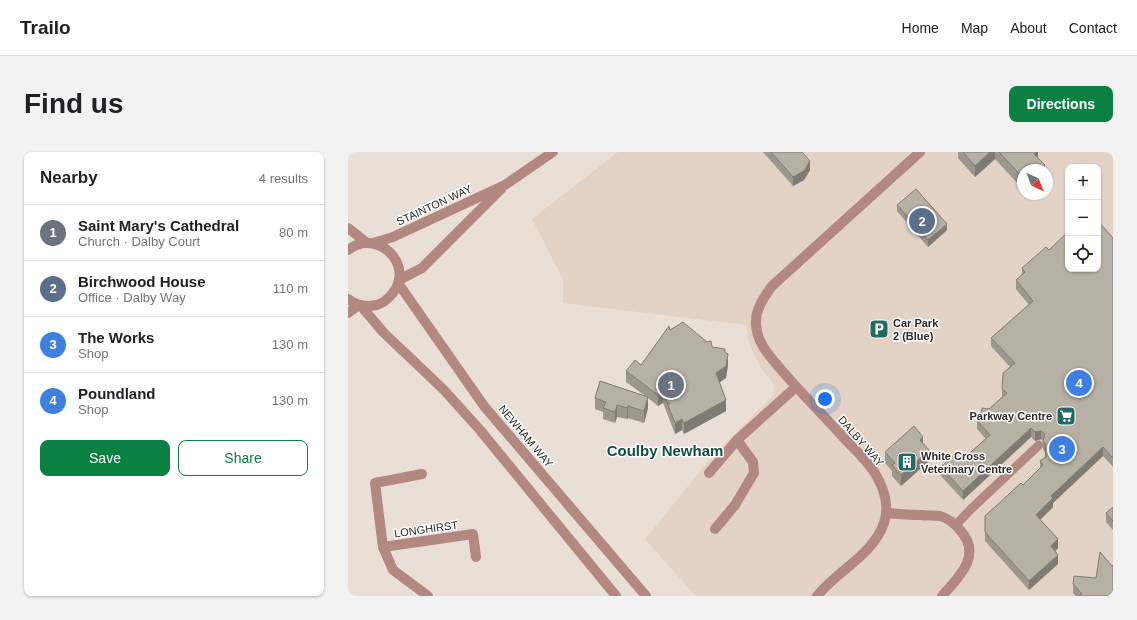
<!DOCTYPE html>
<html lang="en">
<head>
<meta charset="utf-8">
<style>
  body { margin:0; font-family:Arial,sans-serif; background:#f2f2f2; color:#202124 }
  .controls { position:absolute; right:12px; top:12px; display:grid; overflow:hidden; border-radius:8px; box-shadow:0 1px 3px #0004 }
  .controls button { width:36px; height:36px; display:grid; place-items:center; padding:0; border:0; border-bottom:1px solid #e0e0e0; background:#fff; color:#202124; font:20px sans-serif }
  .compass { position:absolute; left:669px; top:12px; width:36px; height:36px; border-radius:50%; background:#fff; box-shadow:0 1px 3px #0004; rotate:137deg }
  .you { position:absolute; left:477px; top:247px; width:14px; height:14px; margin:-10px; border:3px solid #fff; border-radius:50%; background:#1a73e8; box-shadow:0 0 0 6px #1a73e833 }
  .badge { display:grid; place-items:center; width:26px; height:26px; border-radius:50%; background:#0b8043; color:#fff; font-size:13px; font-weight:700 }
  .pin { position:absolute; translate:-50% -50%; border:2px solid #fff; box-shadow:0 1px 4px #0006 }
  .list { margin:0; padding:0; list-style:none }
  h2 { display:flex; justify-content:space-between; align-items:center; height:52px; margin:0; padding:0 16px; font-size:17px }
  h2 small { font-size:13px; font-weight:400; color:#757577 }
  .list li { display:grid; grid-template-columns:26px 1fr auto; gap:12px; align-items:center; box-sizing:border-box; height:56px; padding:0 16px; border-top:1px solid #e0e0e0 }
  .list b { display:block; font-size:15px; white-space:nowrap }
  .list p { margin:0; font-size:13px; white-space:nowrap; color:#757577 }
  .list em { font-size:13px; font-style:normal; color:#757577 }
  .actions { display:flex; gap:8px; padding:12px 16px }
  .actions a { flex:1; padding:9px 0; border:1px solid #0b8043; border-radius:8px; text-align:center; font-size:14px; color:#0b8043 }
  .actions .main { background:#0b8043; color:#fff }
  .icon { flex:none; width:22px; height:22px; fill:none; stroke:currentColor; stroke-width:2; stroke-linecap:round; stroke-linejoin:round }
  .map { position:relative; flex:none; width:765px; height:444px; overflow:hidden; border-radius:8px }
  header { display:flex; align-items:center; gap:24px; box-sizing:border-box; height:56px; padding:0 20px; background:#fff; border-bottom:1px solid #e0e0e0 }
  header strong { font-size:19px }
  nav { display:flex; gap:22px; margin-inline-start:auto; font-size:14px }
  .intro { display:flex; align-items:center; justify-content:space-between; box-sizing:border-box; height:96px; padding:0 24px }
  h1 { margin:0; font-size:28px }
  .button { padding:10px 18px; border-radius:8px; background:#0b8043; color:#fff; font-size:14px; font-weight:700 }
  main { display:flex; gap:24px; padding:0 24px }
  aside { flex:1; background:#fff; border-radius:8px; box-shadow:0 1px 3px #0004 }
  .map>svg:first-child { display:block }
</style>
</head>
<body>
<header>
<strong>Trailo</strong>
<nav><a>Home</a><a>Map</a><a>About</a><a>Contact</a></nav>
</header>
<div class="intro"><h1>Find us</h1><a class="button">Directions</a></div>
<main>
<aside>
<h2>Nearby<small>4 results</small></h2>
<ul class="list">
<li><span class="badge" style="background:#6b7280">1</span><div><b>Saint Mary's Cathedral</b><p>Church · Dalby Court</p></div><em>80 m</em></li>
<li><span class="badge" style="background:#5c6f8a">2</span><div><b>Birchwood House</b><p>Office · Dalby Way</p></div><em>110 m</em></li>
<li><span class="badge" style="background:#3f7fe0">3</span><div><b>The Works</b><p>Shop</p></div><em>130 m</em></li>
<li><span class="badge" style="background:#3f7fe0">4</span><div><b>Poundland</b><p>Shop</p></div><em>130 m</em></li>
</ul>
<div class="actions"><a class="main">Save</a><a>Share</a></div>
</aside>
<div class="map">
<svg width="765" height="444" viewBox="0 0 765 444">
  <rect width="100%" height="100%" fill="#eadfd7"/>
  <path fill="#e3d2c6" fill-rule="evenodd" d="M 270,0 L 765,0 L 765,444 L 348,444 L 297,387 L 367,301 L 426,243 L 427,234 L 414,217 L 402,194 L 398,173 L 215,151 L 215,127 L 184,67 ZM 720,15 L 750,15 L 750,117 L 720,117 ZM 675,18 L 699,18 L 699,42 L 675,42 Z"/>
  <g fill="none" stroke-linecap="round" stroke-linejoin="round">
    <path stroke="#b28880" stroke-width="9" d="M 608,373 L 623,357 L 691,293"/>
    <g stroke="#b28880" stroke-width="10">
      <path d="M 361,321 L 389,288 L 448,235"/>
      <path d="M 74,322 L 27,331 L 35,395 L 45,418 L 80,444"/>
      <path d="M 539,361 C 550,362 562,363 573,363 C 579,364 586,363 592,364 C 600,366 607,372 612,378 C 635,403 611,425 594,444"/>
      <path d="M 367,377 L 387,353 L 406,321 L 405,310 L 389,288"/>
      <path d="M 35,395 L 125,382 L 128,405"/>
      <path d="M 469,444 C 489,419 525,403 536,371 C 541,356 537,339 529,325 C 521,310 507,298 496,286 C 476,264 455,243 436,221 C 423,206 407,190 408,169 C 408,156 417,144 424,134 L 572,0"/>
    </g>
    <g stroke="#b28880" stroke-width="10">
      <path d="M 0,76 L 19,91"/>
      <path d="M 25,91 L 45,85 L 157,33 L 205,0"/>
      <path d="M 0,98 C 30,75 68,114 44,142 C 40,147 35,151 29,153 C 19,155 9,154 0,147"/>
      <path d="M 51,128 L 74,116 L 153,37"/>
      <path d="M 50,131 L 136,254 L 298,444"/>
      <path d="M 13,154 L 35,180 L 96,238 L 132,278 L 268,444"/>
      <path d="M 0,161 L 11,153"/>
    </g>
  </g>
  <g fill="#9d978e">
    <path d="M 415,0 L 454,0 L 462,18 L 456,28 L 445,34 Z"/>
    <path d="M 610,0 L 690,0 L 690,6 L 697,18 L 675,18 L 675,37 L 647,7 L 627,25 L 610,6 Z"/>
    <path d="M 549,53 L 599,78 L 580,95 L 549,59 Z"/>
    <path d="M 765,86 L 765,315 L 755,304 L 705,351 L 705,355 L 692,368 L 710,396 L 707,399 L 710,412 L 681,438 L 637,389 L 637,364 L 675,333 L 692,316 L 692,309 L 697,305 L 697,300 L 695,297 L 695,289 L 693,287 L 687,289 L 683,285 L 615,348 L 593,324 L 593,315 L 615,307 L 638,287 L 629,277 L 629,268 L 654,245 L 654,237 L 662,215 L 643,194 L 643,186 L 681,153 L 668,137 L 668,128 L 674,122 L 674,116 L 701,98 Z"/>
    <path d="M 364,195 L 377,201 L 380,213 L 378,226 L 371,230 L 378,259 L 336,282 L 334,278 L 327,282 L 319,261 L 315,251 L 310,254 L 300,246 L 300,256 L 296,271 L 280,266 L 279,267 L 269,265 L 267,271 L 255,267 L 255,260 L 247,257 L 247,246 L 296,243 L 278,230 L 278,219 L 293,213 Z"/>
    <path d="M 575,292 L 581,309 L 553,334 L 544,324 L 544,319 L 537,311 L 537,300 Z"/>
    <path d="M 765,355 L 765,378 L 758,370 L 758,361 Z"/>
    <path d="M 764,414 L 765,444 L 728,444 L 725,441 L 725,432 L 748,426 Z"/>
  </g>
  <g fill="#7f7b74">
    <path d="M 642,0 L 647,0 L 647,7 L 627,25 L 627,14 Z"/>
    <path d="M 689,0 L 690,0 L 690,10 L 686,2 Z"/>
    <path d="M 462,9 L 462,18 L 456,28 L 445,34 L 445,25 Z"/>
    <path d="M 697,13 L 697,18 L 691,18 Z"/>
    <path d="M 599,72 L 599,78 L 580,95 L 580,88 Z"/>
    <path d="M 380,202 L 380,213 L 378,226 L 368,233 L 368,221 Z"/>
    <path d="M 315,240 L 315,251 L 310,254 L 310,243 Z"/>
    <path d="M 300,245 L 300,256 L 296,271 L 296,259 Z"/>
    <path d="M 378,248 L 378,259 L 336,282 L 336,271 Z"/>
    <path d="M 269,253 L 269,265 L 267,271 L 267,260 Z"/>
    <path d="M 280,254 L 280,266 L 279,267 L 279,256 Z"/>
    <path d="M 334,267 L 334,278 L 327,282 L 327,271 Z"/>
    <path d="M 683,276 L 683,285 L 615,348 L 615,339 Z"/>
    <path d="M 693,279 L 693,287 L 687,289 L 687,280 Z"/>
    <path d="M 575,285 L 575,296 L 572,288 Z"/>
    <path d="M 755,295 L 755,304 L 705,351 L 705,355 L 688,372 L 688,363 L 703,344 Z"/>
    <path d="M 581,298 L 581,309 L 553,334 L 553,323 Z"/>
    <path d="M 710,387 L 710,396 L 703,403 L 703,394 Z"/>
    <path d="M 710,403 L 710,412 L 681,438 L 681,429 Z"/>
  </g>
  <g fill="#b6b0a5" stroke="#7f7b74">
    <path d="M 423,0 L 454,0 L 462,9 L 456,19 L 445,25 Z"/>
    <path d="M 615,0 L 642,0 L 627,14 Z"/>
    <path d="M 651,0 L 689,0 L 686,2 L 697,13 L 691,18 L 675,18 L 675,26 Z"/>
    <path d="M 568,37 L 599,72 L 580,88 L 549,53 Z"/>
    <path d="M 750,69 L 765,86 L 765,306 L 755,295 L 703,344 L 705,346 L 688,363 L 710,387 L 703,394 L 710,403 L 681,429 L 637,380 L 637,364 L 673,331 L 675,333 L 695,313 L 692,309 L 698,305 L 697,291 L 695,289 L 697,282 L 693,279 L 687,280 L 683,276 L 615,339 L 593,315 L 609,300 L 615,307 L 642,283 L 629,268 L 633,264 L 634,256 L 641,257 L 659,241 L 654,237 L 655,221 L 667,211 L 643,186 L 685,149 L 668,128 L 677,120 L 674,116 L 698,95 L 701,98 L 720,80 L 720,117 L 750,117 Z"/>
    <path d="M 335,170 L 359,190 L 363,189 L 364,195 L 377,197 L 377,200 L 380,202 L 378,214 L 368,221 L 378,248 L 336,271 L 334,267 L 327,271 L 319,251 L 322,252 L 318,249 L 315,240 L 310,243 L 278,219 L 287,208 L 293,213 L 321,174 L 322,178 Z"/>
    <path d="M 252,229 L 300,245 L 296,259 L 280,254 L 279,256 L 269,253 L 267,260 L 255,256 L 258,250 L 247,246 Z"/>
    <path d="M 566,274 L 575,285 L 572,288 L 581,298 L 553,323 L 544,313 L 547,311 L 537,300 Z"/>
    <path d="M 765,355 L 765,369 L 758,361 Z"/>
    <path d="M 752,400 L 764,414 L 765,413 L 765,444 L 731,444 L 734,442 L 725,432 L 726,424 L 748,426 Z"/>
  </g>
  <defs>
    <g id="parking-square" transform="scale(1)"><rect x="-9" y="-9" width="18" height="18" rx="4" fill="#226a62" stroke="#fff"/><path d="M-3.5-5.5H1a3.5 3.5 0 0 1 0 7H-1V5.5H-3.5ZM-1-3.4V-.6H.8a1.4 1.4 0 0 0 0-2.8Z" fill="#fff"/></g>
    <g id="supermarket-square" transform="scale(1)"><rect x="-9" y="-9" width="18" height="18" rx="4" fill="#226a62" stroke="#fff"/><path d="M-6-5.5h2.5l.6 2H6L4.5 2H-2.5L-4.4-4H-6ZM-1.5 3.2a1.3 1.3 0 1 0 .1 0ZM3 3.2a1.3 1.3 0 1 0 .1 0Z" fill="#fff"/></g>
    <g id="building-square" transform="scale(1)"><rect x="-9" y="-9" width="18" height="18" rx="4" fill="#226a62" stroke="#fff"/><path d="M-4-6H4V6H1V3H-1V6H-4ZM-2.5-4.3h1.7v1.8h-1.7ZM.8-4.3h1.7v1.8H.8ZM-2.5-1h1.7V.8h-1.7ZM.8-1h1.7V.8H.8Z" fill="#fff"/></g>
  </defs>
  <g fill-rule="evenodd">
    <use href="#parking-square" x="531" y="177"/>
    <use href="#supermarket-square" x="718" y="264"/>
    <use href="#building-square" x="559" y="310"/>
  </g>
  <g text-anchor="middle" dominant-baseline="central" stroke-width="3" stroke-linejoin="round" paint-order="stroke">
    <g font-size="11" fill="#2d2926" stroke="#fff">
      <text transform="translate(86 53) rotate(-25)">STAINTON WAY</text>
      <text transform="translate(178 284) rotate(50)">NEWHAM WAY</text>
      <text transform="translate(513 289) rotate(49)">DALBY WAY</text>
      <text transform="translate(78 377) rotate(-8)">LONGHIRST</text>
    </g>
    <g font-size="11" font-weight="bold" fill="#2d2926" stroke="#fff" text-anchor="start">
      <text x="545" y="171">Car Park<tspan x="545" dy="13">2 (Blue)</tspan></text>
      <text x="704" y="264" text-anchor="end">Parkway Centre</text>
      <text x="573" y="304">White Cross<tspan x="573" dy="13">Veterinary Centre</tspan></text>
    </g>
    <g font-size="15" font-weight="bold" fill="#114c45" stroke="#fff">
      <text x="317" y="298">Coulby Newham</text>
    </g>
  </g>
</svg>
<div class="controls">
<button>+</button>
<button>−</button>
<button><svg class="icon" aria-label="locate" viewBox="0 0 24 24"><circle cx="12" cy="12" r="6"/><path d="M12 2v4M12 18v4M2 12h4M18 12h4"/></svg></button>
</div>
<svg class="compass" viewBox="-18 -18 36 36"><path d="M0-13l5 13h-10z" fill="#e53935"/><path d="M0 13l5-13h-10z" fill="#757577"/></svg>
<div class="you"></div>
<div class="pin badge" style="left:323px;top:233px;background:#6b7280">1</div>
<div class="pin badge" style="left:574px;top:69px;background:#5c6f8a">2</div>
<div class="pin badge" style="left:714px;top:297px;background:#3f7fe0">3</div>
<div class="pin badge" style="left:731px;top:231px;background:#3f7fe0">4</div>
</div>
</main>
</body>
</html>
